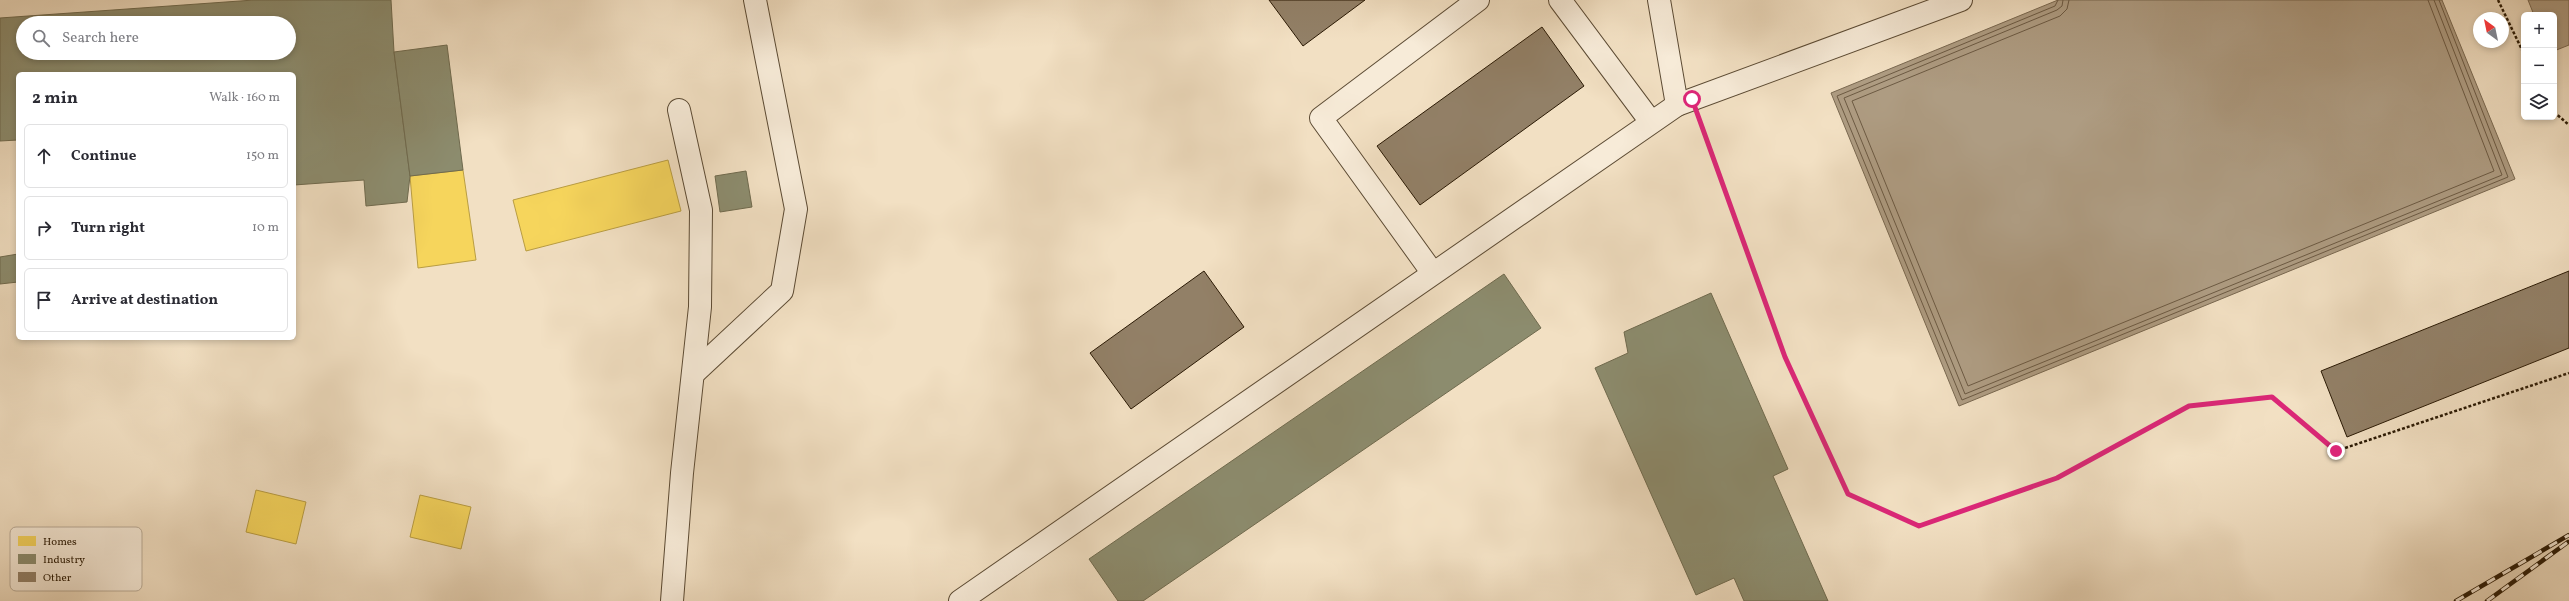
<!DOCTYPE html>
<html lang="en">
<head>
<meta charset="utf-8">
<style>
  body { margin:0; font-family:Vollkorn,serif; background:#f7f7f7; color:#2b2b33 }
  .controls { position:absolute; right:12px; top:12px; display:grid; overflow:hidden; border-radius:6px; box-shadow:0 2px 6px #0003 }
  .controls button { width:36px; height:36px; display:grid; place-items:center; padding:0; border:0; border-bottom:1px solid #e1e1e2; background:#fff; color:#2b2b33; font:20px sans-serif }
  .compass { position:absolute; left:2473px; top:12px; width:36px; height:36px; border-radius:50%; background:#fff; box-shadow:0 2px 6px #0003; rotate:327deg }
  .stop { position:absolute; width:12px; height:12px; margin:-9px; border:3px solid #db2777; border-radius:50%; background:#fff }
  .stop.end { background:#db2777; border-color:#fff; box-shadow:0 1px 4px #0008 }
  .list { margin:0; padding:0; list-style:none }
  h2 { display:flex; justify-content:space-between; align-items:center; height:52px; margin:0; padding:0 16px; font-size:17px }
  h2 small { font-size:13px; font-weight:400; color:#7c7c81 }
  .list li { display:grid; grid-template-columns:26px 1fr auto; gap:12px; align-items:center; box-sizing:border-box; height:64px; margin:0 8px 8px; padding:0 8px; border:1px solid #e1e1e2; border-radius:6px }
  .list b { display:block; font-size:15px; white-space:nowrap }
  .list em { font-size:13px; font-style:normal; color:#7c7c81 }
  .icon { flex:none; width:22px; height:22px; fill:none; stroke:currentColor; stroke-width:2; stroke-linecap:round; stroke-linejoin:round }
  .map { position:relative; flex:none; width:2569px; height:601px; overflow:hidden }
  .search { position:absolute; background:#fff; box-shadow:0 2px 6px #0003; left:16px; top:16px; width:280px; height:44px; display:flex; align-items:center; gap:10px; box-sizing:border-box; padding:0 14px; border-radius:22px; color:#7c7c81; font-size:15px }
  .panel { position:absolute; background:#fff; box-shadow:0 2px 6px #0003; left:16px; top:72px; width:280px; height:268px; border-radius:6px }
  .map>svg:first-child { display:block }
</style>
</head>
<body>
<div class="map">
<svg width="2569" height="601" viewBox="0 0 2569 601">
  <rect width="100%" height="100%" fill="#f2e0c3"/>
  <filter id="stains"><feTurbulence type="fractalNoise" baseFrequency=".005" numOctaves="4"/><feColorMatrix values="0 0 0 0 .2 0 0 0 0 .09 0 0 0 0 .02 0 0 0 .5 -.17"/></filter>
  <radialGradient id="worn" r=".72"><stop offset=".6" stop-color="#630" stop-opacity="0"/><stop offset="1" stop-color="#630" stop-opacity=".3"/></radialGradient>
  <g fill="#ae9c82" stroke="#796850">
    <path d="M 2058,0 L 2442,0 L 2515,179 L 1959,406 L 1831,93 Z"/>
    <path d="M 2528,0 L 2569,0 L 2569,45 L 2554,51 L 2554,15 L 2534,15 Z"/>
  </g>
  <g fill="#f6d55c" stroke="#b99d42">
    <path d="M 668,160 L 681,211 L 526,251 L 513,200 Z"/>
    <path d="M 463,170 L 476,260 L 418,268 L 410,176 Z"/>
    <path d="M 256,490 L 306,502 L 296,544 L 246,532 Z"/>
    <path d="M 420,495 L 471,507 L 461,549 L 410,537 Z"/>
  </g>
  <g fill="#8c8c6e" stroke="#6f6a4e" fill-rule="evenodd">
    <path d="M 254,0 L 391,0 L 394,52 L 410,176 L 407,202 L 366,206 L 364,180 L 294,185 L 294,74 L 18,74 L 18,140 L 0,141 L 0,18 ZM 23,23 L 289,23 L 289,53 L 23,53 Z"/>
    <path d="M 447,45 L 463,170 L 410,176 L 394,52 Z"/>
    <path d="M 746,171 L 752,207 L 720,212 L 715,176 Z"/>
    <path d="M 18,254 L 18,282 L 0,284 L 0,257 Z"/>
    <path d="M 1504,274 L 1541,328 L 1143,601 L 1118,601 L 1089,559 Z"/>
    <path d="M 1711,293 L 1788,469 L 1773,476 L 1828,601 L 1744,601 L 1734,578 L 1696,595 L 1595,368 L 1628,353 L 1624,332 Z"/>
  </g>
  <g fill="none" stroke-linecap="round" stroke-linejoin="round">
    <g stroke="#6c5a43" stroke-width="1">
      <path d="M 2058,0 L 2055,6 L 1837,96 L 1962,400 L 2508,177 L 2439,0"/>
      <path d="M 2063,0 L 2062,6 L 2057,10 L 1844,98 L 1965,394 L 2502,175 L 2434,0"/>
      <path d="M 2069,0 L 2067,9 L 2060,16 L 1852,101 L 1968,386 L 2494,171 L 2428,0"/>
    </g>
  </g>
  <g fill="#928067" stroke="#2a1904">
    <path d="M 1269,0 L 1365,0 L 1303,46 Z"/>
    <path d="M 1542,27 L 1584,86 L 1420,205 L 1377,146 Z"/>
    <path d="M 1204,271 L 1244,327 L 1131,409 L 1090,353 Z"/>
    <path d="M 2569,271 L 2569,348 L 2347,437 L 2321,371 Z"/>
  </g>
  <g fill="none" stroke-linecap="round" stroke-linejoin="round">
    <g stroke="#5c4b34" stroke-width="24">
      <g id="minor">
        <path d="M 1560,0 L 1651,122"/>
        <path d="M 1659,0 L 1677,105"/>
        <path d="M 1432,272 L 1321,118 L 1478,0"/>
        <path d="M 693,374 L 782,291 L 796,209 L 755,0"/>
        <path d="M 672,601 L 682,473 L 700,307 L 701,210 L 679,110"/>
        <path d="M 960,601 L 1677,105 L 1961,0"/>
      </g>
    </g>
    <g stroke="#2a1904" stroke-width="2.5" stroke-dasharray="3 2" stroke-linecap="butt">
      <path d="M 2498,0 L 2524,54"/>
      <path d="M 2554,112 L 2569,125"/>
      <path d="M 1703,128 L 1785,357 L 1848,494 L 1919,526 L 2057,478 L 2189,406 L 2271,397 L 2336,451 L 2569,373"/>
    </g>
    <use href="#minor" stroke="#f7ebd8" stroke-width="22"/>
    <g stroke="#2a1904" stroke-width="4.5">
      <g id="rail">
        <path d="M 2456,601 L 2569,535"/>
        <path d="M 2487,601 L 2568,542"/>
      </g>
    </g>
    <use href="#rail" stroke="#f7ebd8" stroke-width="3" stroke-dasharray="9" stroke-linecap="butt"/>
  </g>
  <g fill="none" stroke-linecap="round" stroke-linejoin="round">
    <path stroke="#db2777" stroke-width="5" d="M 1692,99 L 1785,357 L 1848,494 L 1919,526 L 2057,478 L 2189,406 L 2272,397 L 2336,451"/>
  </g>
  <rect x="10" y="527" width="132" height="64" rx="6" fill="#f7ebd8" stroke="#baac98" stroke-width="1"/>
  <rect x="18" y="536" width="18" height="10" fill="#f6d55c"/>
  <rect x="18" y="554" width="18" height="10" fill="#8c8c6e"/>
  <rect x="18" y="572" width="18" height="10" fill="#928067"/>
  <g font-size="11" fill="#2a1904">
    <text x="43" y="545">Homes</text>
    <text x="43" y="563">Industry</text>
    <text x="43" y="581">Other</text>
  </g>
  <rect width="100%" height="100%" filter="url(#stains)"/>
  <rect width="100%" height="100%" fill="url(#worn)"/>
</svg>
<div class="controls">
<button>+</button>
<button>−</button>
<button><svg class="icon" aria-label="layers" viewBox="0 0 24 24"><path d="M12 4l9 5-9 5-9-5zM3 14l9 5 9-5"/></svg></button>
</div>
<svg class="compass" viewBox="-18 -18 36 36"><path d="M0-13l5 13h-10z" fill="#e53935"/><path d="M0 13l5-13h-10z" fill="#7c7c81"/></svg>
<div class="stop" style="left:1692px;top:99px"></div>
<div class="stop end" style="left:2336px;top:451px"></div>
<div class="search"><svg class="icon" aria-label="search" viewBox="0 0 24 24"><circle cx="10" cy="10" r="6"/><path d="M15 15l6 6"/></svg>Search here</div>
<section class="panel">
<h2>2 min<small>Walk · 160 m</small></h2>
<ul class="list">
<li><svg class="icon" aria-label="ahead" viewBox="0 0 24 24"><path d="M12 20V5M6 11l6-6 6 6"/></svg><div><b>Continue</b></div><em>150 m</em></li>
<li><svg class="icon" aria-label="right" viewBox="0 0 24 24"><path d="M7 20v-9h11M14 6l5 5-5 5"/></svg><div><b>Turn right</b></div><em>10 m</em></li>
<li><svg class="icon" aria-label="arrive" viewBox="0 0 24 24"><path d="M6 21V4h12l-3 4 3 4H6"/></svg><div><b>Arrive at destination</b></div></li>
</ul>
</section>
</div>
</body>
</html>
